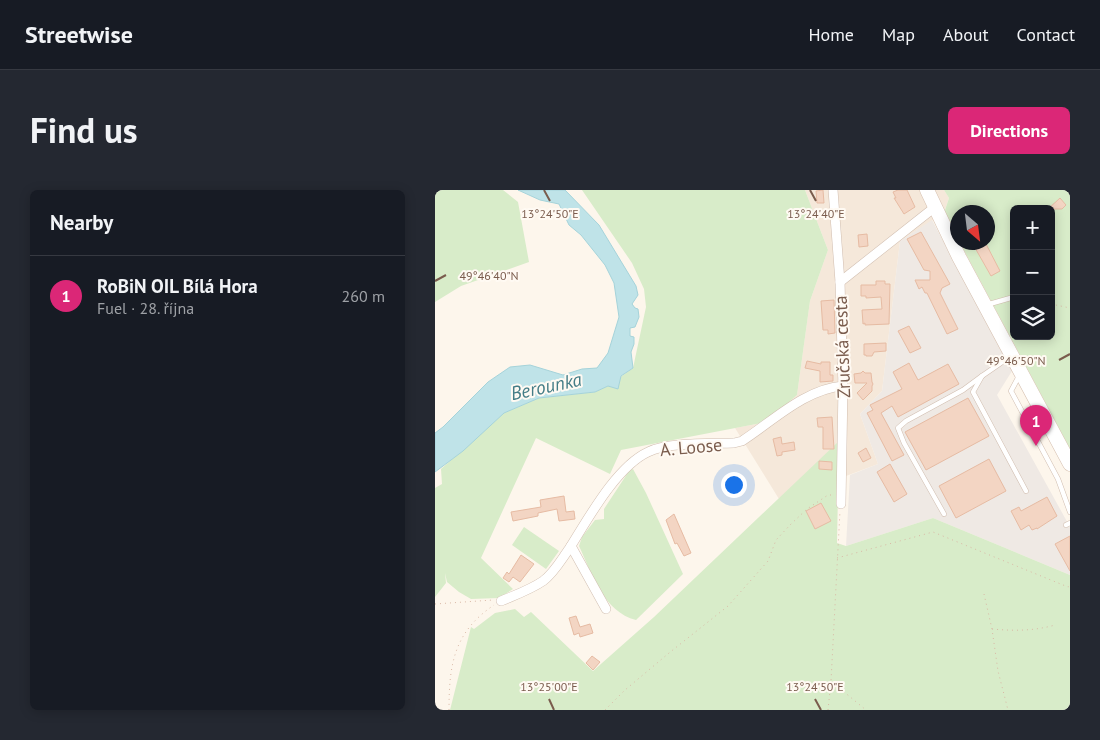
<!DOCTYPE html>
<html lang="en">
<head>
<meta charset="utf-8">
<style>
  body { margin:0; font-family:"PT Sans",sans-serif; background:#242831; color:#f1f3f6 }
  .controls { position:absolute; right:15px; top:15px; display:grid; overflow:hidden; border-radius:8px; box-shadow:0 2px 12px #0003 }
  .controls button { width:45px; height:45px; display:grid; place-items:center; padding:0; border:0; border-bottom:1px solid #363941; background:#171b24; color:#f1f3f6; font:25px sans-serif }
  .compass { position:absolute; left:515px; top:15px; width:45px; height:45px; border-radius:50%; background:#171b24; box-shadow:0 2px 12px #0003; rotate:152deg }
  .you { position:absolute; left:298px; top:294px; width:18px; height:18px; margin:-12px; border:4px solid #fff; border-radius:50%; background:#1a73e8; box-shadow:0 0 0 8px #1a73e833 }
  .badge { display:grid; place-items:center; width:32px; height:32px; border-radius:50%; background:#db2777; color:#fff; font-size:16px; font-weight:700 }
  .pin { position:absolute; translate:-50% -41px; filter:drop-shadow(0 1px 2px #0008) }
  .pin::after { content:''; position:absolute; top:26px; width:18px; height:15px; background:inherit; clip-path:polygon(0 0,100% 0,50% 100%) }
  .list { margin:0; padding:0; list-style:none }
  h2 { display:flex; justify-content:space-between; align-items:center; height:65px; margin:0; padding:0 20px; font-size:21px }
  h2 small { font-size:16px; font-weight:400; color:#9ea1a6 }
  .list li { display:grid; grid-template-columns:32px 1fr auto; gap:15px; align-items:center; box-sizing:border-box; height:80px; padding:0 20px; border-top:1px solid #363941 }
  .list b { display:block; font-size:19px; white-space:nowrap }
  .list p { margin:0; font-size:16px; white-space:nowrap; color:#9ea1a6 }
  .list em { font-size:16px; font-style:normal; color:#9ea1a6 }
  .icon { flex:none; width:28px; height:28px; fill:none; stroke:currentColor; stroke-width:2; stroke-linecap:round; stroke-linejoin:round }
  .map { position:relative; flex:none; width:635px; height:520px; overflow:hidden; border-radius:8px }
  header { display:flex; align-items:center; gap:30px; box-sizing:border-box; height:70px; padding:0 25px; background:#171b24; border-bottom:1px solid #363941 }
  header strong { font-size:24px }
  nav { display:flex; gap:28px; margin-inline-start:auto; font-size:18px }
  .intro { display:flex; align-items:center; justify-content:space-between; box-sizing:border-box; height:120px; padding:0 30px }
  h1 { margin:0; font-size:35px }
  .button { padding:12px 22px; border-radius:8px; background:#db2777; color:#fff; font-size:18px; font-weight:700 }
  main { display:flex; gap:30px; padding:0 30px }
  aside { flex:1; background:#171b24; border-radius:8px; box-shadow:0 2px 12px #0003 }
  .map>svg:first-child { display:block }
</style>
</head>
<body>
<header>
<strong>Streetwise</strong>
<nav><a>Home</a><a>Map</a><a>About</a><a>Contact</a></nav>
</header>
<div class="intro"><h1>Find us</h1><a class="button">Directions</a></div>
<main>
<aside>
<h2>Nearby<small></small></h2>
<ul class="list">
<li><span class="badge">1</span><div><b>RoBiN OIL Bílá Hora</b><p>Fuel · 28. října</p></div><em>260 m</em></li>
</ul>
</aside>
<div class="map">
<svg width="635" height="520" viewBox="0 0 635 520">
  <rect width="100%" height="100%" fill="#fdf6ec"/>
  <path fill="#f5e8da" d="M 370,0 L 509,0 L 514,8 L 509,23 L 465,51 L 447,201 L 425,224 L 443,274 L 403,289 L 404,252 L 344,309 L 300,238 L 331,232 L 362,205 L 375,111 L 393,60 Z"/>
  <path fill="#efe9e4" d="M 497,30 L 577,181 L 562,205 L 635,337 L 635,385 L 498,328 L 411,356 L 415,285 L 443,274 L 425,224 L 447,201 L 465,51 Z"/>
  <g fill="#d8ecc9" fill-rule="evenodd">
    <path d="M 0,0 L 68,0 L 83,12 L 94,72 L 26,96 L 0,112 Z"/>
    <path d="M 147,0 L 370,0 L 393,60 L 375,111 L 362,205 L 331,232 L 186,260 L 175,284 L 101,248 L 46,368 L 78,399 L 64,408 L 36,409 L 24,402 L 12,392 L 10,383 L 11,393 L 0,407 L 0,298 L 7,294 L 6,279 L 69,223 L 104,208 L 160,202 L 173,196 L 198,178 L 211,117 L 209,99 L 197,73 Z"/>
    <path d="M 509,0 L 635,0 L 635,259 L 525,53 L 552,52 L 552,22 L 522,22 L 522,47 L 509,23 L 514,8 ZM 579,19 L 616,19 L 616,146 L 579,146 Z"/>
    <path d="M 404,251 L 402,353 L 411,356 L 498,328 L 635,385 L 635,520 L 15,520 L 36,437 L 39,439 L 60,423 L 80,419 L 89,427 L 96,422 L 158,481 L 219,427 Z"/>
    <path d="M 198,279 L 211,303 L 248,384 L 201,430 C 169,422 157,384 144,356 L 147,347 L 160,330 L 169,329 L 169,319 L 194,281 Z"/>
    <path d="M 89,337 L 124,361 L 111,379 L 77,355 Z"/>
  </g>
  <path fill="#bfe3e8" stroke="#a5d3da" d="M 83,0 L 130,0 L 164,35 L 201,96 L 203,105 L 197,114 L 200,118 L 203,119 L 204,127 L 200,137 L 195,138 L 195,146 L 199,147 L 199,154 L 196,162 L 198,178 L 186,186 L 183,199 L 173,196 L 160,202 L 104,208 L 69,223 L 28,261 L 0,282 L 0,243 L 8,237 L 53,192 L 75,177 L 95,175 L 128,185 L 147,179 L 162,178 L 173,163 L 184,127 L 179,93 L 170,75 L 146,45 L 134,35 L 124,14 L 105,10 Z"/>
  <g fill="#f3d5c3" stroke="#e6bba3">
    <path d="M 388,0 L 389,13 L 382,13 L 381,1 Z"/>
    <path d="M 463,0 L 472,0 L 480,17 L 469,24 L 459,8 L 461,8 L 458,2 Z"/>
    <path d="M 625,8 L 631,15 L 627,19 L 613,19 Z"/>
    <path d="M 486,42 L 515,94 L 507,98 L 505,103 L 523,139 L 512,144 L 492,103 L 490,103 L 487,97 L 484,99 L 480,90 L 495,90 L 495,81 L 489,80 L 472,49 Z"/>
    <path d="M 432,44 L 433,56 L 424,57 L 423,45 Z"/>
    <path d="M 545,52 L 550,52 L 565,81 L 556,86 L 539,56 Z"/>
    <path d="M 441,91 L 450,91 L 450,94 L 455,94 L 454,134 L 430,135 L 430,133 L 428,134 L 427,120 L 447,119 L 446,107 L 431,108 L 431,106 L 426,106 L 426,95 L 441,95 Z"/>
    <path d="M 399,110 L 400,143 L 393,144 L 393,140 L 388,140 L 386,111 Z"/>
    <path d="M 474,136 L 486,158 L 475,163 L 463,141 Z"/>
    <path d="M 451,153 L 451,161 L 439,162 L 437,166 L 431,166 L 431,165 L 429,165 L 429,154 Z"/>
    <path d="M 372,171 L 386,174 L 386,172 L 395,172 L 395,185 L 398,185 L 398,191 L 385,192 L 385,181 L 370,178 Z"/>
    <path d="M 474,173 L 483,190 L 513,174 L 524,194 L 463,227 L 457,216 L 446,223 L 469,265 L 457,271 L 432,223 L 438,220 L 435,215 L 467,199 L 458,182 Z"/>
    <path d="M 428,181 L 430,183 L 436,183 L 437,192 L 438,194 L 437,196 L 437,201 L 428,210 L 422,203 L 432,193 L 420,193 L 419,184 L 426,183 Z"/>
    <path d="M 533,208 L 554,246 L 491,280 L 470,242 Z"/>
    <path d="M 397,227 L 399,259 L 388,259 L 388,237 L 383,237 L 382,228 Z"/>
    <path d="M 346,247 L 347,254 L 359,252 L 360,260 L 347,262 L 347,265 L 342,266 L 338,249 Z"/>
    <path d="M 431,258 L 436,268 L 428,272 L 423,263 Z"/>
    <path d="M 554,269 L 571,301 L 521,328 L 504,296 Z"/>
    <path d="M 384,271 L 397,272 L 397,280 L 384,279 Z"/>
    <path d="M 455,274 L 472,304 L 459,312 L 442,282 Z"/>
    <path d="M 129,306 L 131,322 L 139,321 L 140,329 L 124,331 L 122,319 L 103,323 L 103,326 L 78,331 L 76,322 L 106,317 L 105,310 Z"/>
    <path d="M 612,307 L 622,326 L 602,339 L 602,338 L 597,340 L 594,335 L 586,340 L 576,321 L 584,317 L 586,321 Z"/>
    <path d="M 386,313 L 396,331 L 380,339 L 371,321 Z"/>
    <path d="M 239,324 L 256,363 L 249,366 L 242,353 L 240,354 L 231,330 Z"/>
    <path d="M 635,346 L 635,381 L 620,354 Z"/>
    <path d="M 86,365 L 99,374 L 85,392 L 78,387 L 74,392 L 68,388 L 72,382 L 74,384 Z"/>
    <path d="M 141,426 L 145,437 L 155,434 L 158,443 L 145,447 L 144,443 L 139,445 L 134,428 Z"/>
    <path d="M 157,466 L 165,472 L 158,480 L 151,473 Z"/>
  </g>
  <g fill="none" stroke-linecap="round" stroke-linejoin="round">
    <g stroke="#d1beb0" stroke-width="5.5">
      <g id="lane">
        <path d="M 551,115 L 579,107"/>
        <path d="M 576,166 L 547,186 L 538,202 L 591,301"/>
        <path d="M 584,186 L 576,201 L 623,289 L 635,322"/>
        <path d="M 509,324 L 469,253 L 463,238 L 471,231 L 528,200 L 547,186"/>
        <path d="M 631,335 L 635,333"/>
      </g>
    </g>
    <g stroke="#d1beb0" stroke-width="10">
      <g id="street">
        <path d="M 398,0 L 405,92 L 408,196 L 406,314"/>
        <path d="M 405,92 L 500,17"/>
        <path d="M 136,356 L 171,419"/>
        <path d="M 66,411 C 80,405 95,400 108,391 C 119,383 126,370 134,359 C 153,329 181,277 213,262 C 233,252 276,254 299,253 L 307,251 C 338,231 370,199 408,196"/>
      </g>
    </g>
    <g stroke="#d6c0b0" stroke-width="15">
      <path id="secondary" d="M 492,0 L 524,67 L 635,274"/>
    </g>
    <g stroke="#d9b8a5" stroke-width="1" stroke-dasharray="1 4" stroke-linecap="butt">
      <path d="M 616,114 L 635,118"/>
      <path d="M 402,368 L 498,342 L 633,397 L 635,396"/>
      <path d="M 549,404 L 557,439 L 563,481 L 573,520"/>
      <path d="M 0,414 L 58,410"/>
      <path d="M 557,439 C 579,441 599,441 620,435"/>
      <path d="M 397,492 L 431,520"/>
      <path d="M 14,520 C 14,474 19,442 59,415"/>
      <path d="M 170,520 L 190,500 L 234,463 L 293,416 L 333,371 L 341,350 L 356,334 L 372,319 L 393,305 L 398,305"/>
      <path d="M 393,520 L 396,491 L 405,321"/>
    </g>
    <use href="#lane" stroke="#fff" stroke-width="4.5"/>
    <use href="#street" stroke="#fff" stroke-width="9"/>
    <use href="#secondary" stroke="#fff" stroke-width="14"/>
  </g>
  <path fill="none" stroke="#7a5c4d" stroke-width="2" d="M 109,0 L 115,11M 375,0 L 381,11M 0,91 L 11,85M 624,170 L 635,164M 114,509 L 119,520M 380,509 L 386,520"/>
  <g text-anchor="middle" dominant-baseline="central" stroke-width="4" stroke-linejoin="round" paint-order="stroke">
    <g font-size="18" fill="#7a5c4d" stroke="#fffaf3">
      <text transform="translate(407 157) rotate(-92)">Zručská cesta</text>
      <text transform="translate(256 257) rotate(-5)">A. Loose</text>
    </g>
    <g font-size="19" font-style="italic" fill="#437c86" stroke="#fffaf3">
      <text transform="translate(111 196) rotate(-12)">Berounka</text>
    </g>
  </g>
  <g font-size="12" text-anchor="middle" fill="#7a5c4d" stroke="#fffaf3" stroke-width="4" stroke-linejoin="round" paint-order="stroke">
    <text x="115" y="28">13°24'50"E</text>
    <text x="381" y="28">13°24'40"E</text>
    <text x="54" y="90">49°46'40"N</text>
    <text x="581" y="175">49°46'50"N</text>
    <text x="114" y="501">13°25'00"E</text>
    <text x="380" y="501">13°24'50"E</text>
  </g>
</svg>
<div class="controls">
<button>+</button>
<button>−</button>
<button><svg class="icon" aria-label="layers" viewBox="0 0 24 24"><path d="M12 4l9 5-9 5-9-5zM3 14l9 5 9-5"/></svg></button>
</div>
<svg class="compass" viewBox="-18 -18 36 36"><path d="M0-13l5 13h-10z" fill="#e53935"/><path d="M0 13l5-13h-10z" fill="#9ea1a6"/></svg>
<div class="you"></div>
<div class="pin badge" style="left:601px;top:256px">1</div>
</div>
</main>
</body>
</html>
